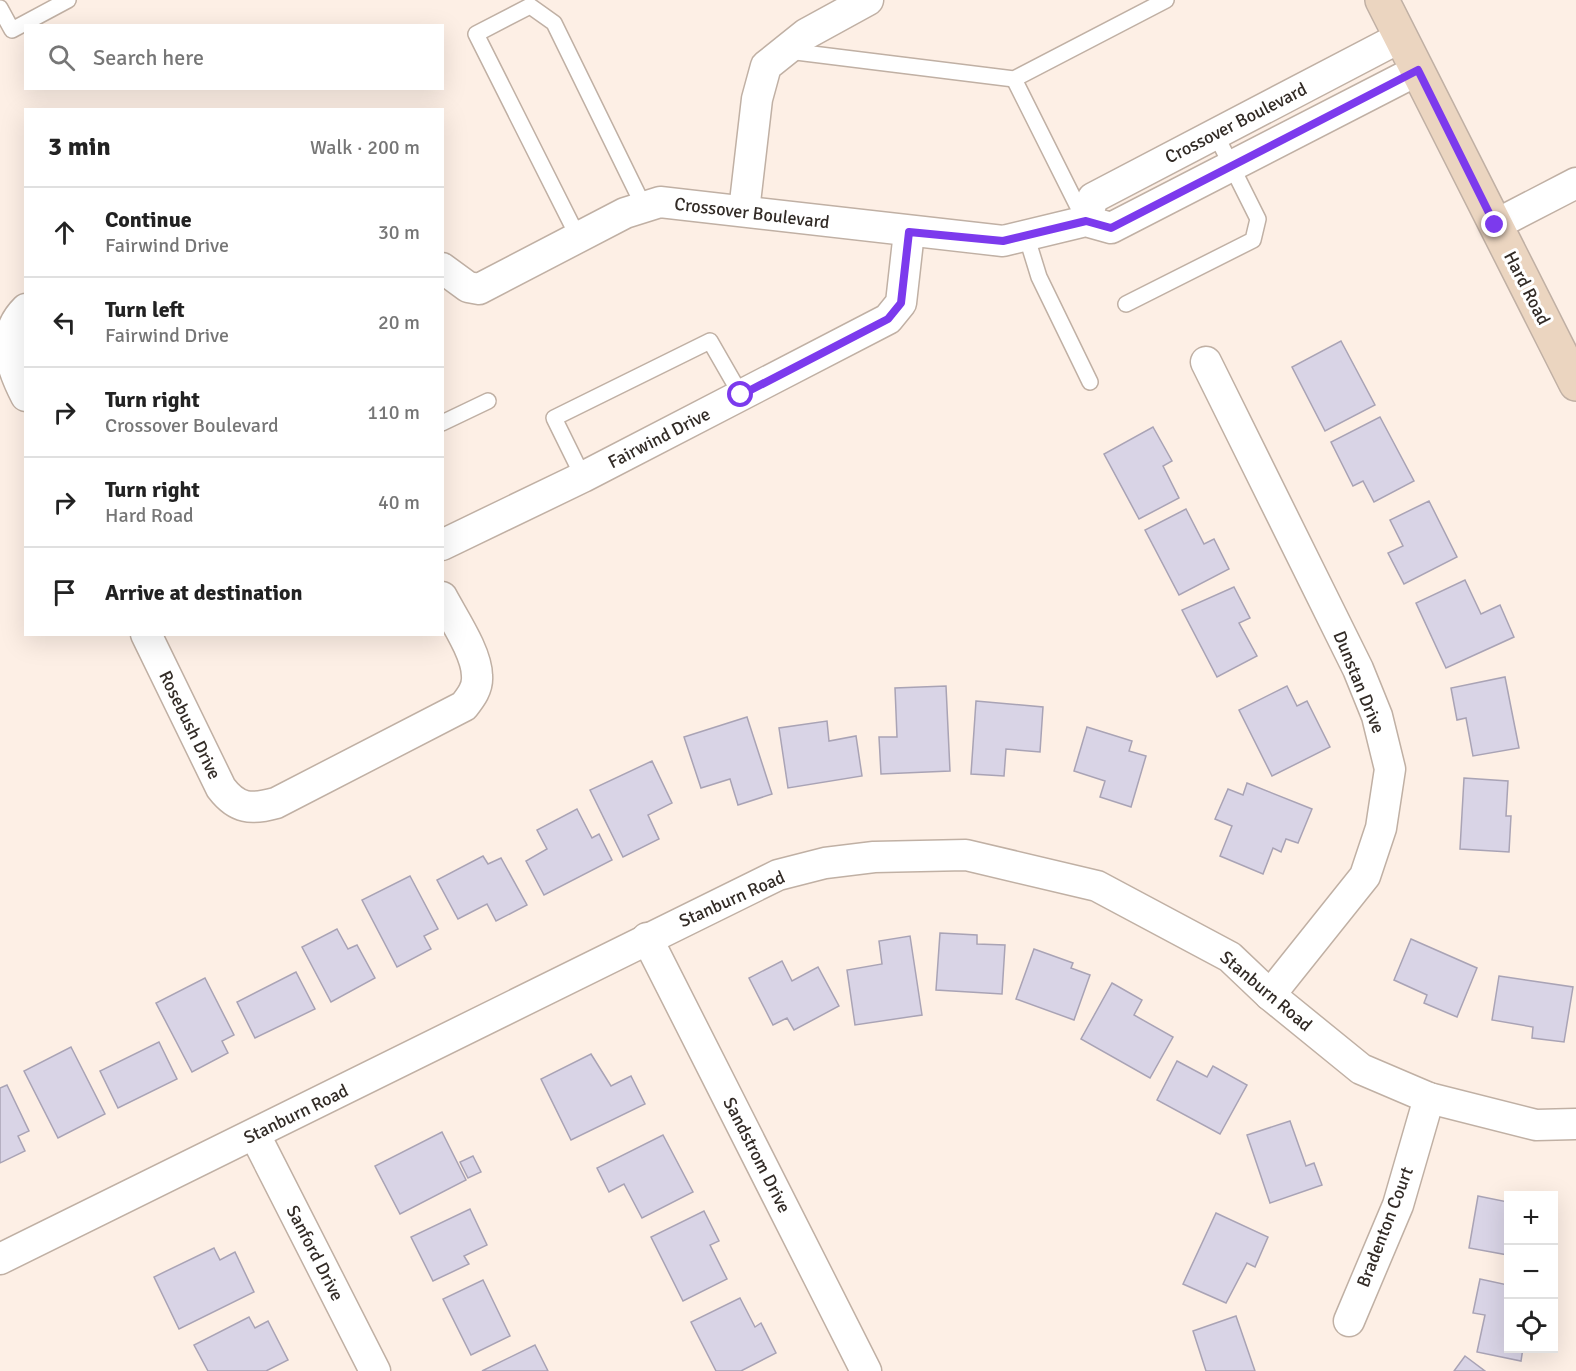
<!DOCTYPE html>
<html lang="en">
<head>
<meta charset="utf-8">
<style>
  body { margin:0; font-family:Signika,sans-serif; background:#f2f2f2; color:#222 }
  .controls { position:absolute; right:18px; bottom:18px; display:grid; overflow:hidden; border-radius:0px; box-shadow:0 6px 24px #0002 }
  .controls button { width:54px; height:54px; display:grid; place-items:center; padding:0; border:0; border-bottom:2px solid #e0e0e0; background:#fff; color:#222; font:30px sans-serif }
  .stop { position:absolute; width:18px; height:18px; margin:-14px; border:4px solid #7c3aed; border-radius:50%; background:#fff }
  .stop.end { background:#7c3aed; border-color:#fff; box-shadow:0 2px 6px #0008 }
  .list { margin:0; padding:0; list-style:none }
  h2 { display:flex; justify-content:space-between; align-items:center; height:78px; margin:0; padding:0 24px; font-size:26px }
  h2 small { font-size:20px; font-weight:400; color:#767676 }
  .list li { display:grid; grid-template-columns:39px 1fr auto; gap:18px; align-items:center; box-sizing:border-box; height:90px; padding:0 24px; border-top:2px solid #e0e0e0 }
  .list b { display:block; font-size:22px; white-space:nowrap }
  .list p { margin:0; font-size:20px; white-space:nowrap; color:#767676 }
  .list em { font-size:20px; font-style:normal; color:#767676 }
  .icon { flex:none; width:33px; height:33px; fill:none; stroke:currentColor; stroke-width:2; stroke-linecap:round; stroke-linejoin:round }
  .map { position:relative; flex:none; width:1576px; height:1371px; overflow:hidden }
  .search { position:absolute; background:#fff; box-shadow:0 6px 24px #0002; left:24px; top:24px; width:420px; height:66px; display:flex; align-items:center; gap:15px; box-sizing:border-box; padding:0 21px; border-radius:0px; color:#767676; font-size:22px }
  .panel { position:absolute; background:#fff; box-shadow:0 6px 24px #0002; left:24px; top:108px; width:420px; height:528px; border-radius:0px }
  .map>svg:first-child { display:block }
</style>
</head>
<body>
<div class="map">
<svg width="1576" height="1371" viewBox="0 0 1576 1371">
  <rect width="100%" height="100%" fill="#fdefe5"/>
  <g fill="#d9d4e6" stroke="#a9a3b5" stroke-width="1.5">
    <path d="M 1341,341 L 1375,405 L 1325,431 L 1292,367 Z"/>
    <path d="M 1380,417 L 1414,481 L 1374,502 L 1363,481 L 1353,486 L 1331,442 Z"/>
    <path d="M 1153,427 L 1172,461 L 1163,466 L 1179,498 L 1139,519 L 1104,454 Z"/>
    <path d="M 1429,501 L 1457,557 L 1404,584 L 1388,553 L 1403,546 L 1390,520 Z"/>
    <path d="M 1186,509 L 1204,544 L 1214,539 L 1229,569 L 1179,595 L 1145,530 Z"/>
    <path d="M 1465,580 L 1481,614 L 1500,605 L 1514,637 L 1446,668 L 1416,603 Z"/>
    <path d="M 1234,587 L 1250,618 L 1239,623 L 1257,656 L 1217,677 L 1182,610 Z"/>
    <path d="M 1505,677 L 1519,748 L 1473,756 L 1466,718 L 1457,720 L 1451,688 Z"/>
    <path d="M 946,686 L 950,771 L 881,774 L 879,737 L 897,737 L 895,688 Z"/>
    <path d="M 1287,686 L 1297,706 L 1307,701 L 1330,747 L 1272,776 L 1239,710 Z"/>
    <path d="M 976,701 L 1043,707 L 1040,752 L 1006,749 L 1004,776 L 971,774 Z"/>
    <path d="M 747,717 L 772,794 L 738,805 L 730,779 L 701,788 L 684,737 Z"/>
    <path d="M 827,721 L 829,741 L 856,736 L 862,776 L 788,788 L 779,728 Z"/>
    <path d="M 1087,727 L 1132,741 L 1129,751 L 1146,756 L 1131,807 L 1100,797 L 1105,781 L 1074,771 Z"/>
    <path d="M 652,761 L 672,803 L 648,815 L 659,839 L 623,857 L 590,790 Z"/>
    <path d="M 1464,778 L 1508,781 L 1506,816 L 1511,816 L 1509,852 L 1460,849 Z"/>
    <path d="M 1247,783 L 1312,809 L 1298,843 L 1286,839 L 1281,852 L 1273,848 L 1263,874 L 1220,856 L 1232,826 L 1215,819 L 1228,789 L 1243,795 Z"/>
    <path d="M 577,809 L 592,838 L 599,834 L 612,860 L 544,895 L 526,861 L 547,849 L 537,830 Z"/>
    <path d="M 483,856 L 488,864 L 501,858 L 527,905 L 496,921 L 487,904 L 458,919 L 437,880 Z"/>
    <path d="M 410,876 L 438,929 L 424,936 L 431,949 L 397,967 L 362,900 Z"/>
    <path d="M 337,929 L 348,949 L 357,945 L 375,978 L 331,1002 L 302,947 Z"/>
    <path d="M 940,933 L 977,935 L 977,944 L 1005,945 L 1002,994 L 936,990 Z"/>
    <path d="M 910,936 L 922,1015 L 855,1025 L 847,970 L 882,964 L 879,941 Z"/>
    <path d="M 1411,939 L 1477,968 L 1457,1017 L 1424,1003 L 1427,995 L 1394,980 Z"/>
    <path d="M 1034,949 L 1073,963 L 1071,968 L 1090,975 L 1074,1020 L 1016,999 Z"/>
    <path d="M 782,961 L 792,981 L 818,967 L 839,1006 L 794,1030 L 787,1018 L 773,1025 L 749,978 Z"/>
    <path d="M 296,972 L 315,1009 L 255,1038 L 237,1002 Z"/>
    <path d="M 1499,976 L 1573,987 L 1564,1042 L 1532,1038 L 1533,1027 L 1492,1020 Z"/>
    <path d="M 205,978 L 234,1035 L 222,1041 L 228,1053 L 192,1072 L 156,1003 Z"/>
    <path d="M 1112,983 L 1142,1000 L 1134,1015 L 1173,1037 L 1150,1078 L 1081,1039 Z"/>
    <path d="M 159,1042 L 177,1079 L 118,1108 L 100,1071 Z"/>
    <path d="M 71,1047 L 105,1114 L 58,1138 L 24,1071 Z"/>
    <path d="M 591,1054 L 611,1086 L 631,1076 L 645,1104 L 571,1140 L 541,1079 Z"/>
    <path d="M 1177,1061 L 1207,1077 L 1213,1066 L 1247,1085 L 1220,1134 L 1157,1100 Z"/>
    <path d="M 7,1085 L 29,1131 L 18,1136 L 25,1151 L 0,1163 L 0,1088 Z"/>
    <path d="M 1290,1121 L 1306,1166 L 1314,1163 L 1322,1185 L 1270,1203 L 1247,1135 Z"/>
    <path d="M 442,1132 L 466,1180 L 400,1214 L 375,1166 Z"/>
    <path d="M 663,1135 L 693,1192 L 642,1218 L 624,1184 L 609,1192 L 597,1168 Z"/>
    <path d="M 473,1156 L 481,1172 L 468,1178 L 460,1162 Z"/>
    <path d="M 1478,1196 L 1508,1202 L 1508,1255 L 1469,1248 Z"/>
    <path d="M 470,1209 L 487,1245 L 464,1256 L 469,1264 L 433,1281 L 411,1237 Z"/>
    <path d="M 704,1211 L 719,1241 L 710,1245 L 727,1279 L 683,1301 L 651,1237 Z"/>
    <path d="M 1216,1213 L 1268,1237 L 1255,1267 L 1247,1263 L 1226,1303 L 1183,1284 Z"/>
    <path d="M 214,1248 L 220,1260 L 235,1252 L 254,1292 L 179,1329 L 154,1277 Z"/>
    <path d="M 1480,1279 L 1508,1285 L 1508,1348 L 1523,1348 L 1521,1361 L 1477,1352 L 1485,1315 L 1473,1313 Z"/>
    <path d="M 483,1280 L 510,1336 L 471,1355 L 443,1299 Z"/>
    <path d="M 740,1298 L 755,1327 L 761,1323 L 776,1353 L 741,1371 L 716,1371 L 691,1322 Z"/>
    <path d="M 1236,1316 L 1255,1371 L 1206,1371 L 1193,1331 Z"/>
    <path d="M 249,1317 L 255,1328 L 268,1321 L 288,1360 L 266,1371 L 208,1371 L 194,1345 Z"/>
    <path d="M 535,1345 L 548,1371 L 482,1371 Z"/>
    <path d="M 1465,1356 L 1485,1371 L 1454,1371 Z"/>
  </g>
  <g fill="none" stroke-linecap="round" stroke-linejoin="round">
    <g stroke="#c0b0a4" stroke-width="18">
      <g id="lane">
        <path d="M 0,8 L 12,30 L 68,0"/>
        <path d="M 788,51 L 1014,79 L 1166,0"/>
        <path d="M 1014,79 L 1085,221"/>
        <path d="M 1026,235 L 1039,277 L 1090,382"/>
        <path d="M 578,237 L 476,34 L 530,6 L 554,23 L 644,207"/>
        <path d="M 1126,304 L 1253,240 L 1258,219 L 1215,133"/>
        <path d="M 442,423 L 488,401"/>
        <path d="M 583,477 L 554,418 L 710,341 L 741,395"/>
      </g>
    </g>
    <g stroke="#c0b0a4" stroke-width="33">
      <g id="street">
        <path d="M 744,211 L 757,99 L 766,66 L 806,34 L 868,0"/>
        <path d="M 1086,221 L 1093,198 L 1401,37"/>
        <path d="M 1495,225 L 1576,183"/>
        <path d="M 442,268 L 468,287 L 479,289 L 625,213 L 660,202 L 1003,241 L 1086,221 L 1111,228 L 1418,70"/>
        <path d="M 26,309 C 0,335 10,365 26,396"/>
        <path d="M 1206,362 L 1358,669 L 1377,716 L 1390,769 L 1381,828 L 1365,876 L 1270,995"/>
        <path d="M 442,545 L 583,477 L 888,319 L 901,303 L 909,232"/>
        <path d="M 146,634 L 221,788 C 237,809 251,810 276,803 L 464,706 C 471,697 478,688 477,676 C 477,653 453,618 442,597"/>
        <path d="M 647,938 L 866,1371"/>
        <path d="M 255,1135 L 375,1371"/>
        <path d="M 0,1259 L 778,875 L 825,863 L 874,857 L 966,855 L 1097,886 L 1230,957 L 1270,995 L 1361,1069 L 1429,1098 L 1536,1125 L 1576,1124"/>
        <path d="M 1349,1321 L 1398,1205 L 1429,1098"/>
      </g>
    </g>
    <g stroke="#c0b0a4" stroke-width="36">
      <path id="secondary" d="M 1382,0 L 1576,384"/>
    </g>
    <use href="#lane" stroke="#fff" stroke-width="15"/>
    <use href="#street" stroke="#fff" stroke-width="30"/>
    <use href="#secondary" stroke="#ebd5c0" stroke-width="33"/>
  </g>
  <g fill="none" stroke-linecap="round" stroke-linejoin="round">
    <path stroke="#7c3aed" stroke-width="8" d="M 741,395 L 888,319 L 901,303 L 909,232 L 1003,241 L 1086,221 L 1111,228 L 1418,70 L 1495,225"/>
  </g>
  <g text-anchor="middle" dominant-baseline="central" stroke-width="6" stroke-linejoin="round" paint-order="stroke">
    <g font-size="18" fill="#322b26" stroke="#fff">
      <text transform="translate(1236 123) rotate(-27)">Crossover Boulevard</text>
      <text transform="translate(752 213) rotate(7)">Crossover Boulevard</text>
      <text transform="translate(1527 288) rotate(63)">Hard Road</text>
      <text transform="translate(659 438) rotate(-27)">Fairwind Drive</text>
      <text transform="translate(1359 682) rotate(68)">Dunstan Drive</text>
      <text transform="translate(190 725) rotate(64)">Rosebush Drive</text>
      <text transform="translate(732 899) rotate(-24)">Stanburn Road</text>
      <text transform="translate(1266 991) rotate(40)">Stanburn Road</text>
      <text transform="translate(296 1114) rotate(-26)">Stanburn Road</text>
      <text transform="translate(757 1155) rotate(63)">Sandstrom Drive</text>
      <text transform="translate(1385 1227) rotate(-69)">Bradenton Court</text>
      <text transform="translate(315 1253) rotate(63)">Sanford Drive</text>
    </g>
  </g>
</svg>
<div class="controls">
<button>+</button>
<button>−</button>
<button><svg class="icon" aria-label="locate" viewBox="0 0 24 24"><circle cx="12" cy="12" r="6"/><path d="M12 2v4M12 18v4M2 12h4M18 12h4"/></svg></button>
</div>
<div class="stop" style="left:741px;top:395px"></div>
<div class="stop end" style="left:1495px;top:225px"></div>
<div class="search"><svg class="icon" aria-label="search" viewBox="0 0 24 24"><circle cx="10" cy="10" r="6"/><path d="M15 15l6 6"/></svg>Search here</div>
<section class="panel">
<h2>3 min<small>Walk · 200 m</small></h2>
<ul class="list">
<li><svg class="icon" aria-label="ahead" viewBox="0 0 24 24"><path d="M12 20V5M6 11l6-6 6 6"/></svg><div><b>Continue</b><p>Fairwind Drive</p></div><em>30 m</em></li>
<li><svg class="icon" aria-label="left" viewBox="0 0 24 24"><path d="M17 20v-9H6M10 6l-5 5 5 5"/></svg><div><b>Turn left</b><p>Fairwind Drive</p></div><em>20 m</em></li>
<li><svg class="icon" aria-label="right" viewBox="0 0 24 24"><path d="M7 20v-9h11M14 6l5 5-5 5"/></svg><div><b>Turn right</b><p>Crossover Boulevard</p></div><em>110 m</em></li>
<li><svg class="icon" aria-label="right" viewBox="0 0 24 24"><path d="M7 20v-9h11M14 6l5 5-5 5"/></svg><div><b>Turn right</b><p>Hard Road</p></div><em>40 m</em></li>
<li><svg class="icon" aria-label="arrive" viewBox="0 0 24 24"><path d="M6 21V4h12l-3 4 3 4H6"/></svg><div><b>Arrive at destination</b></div></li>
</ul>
</section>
</div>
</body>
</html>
